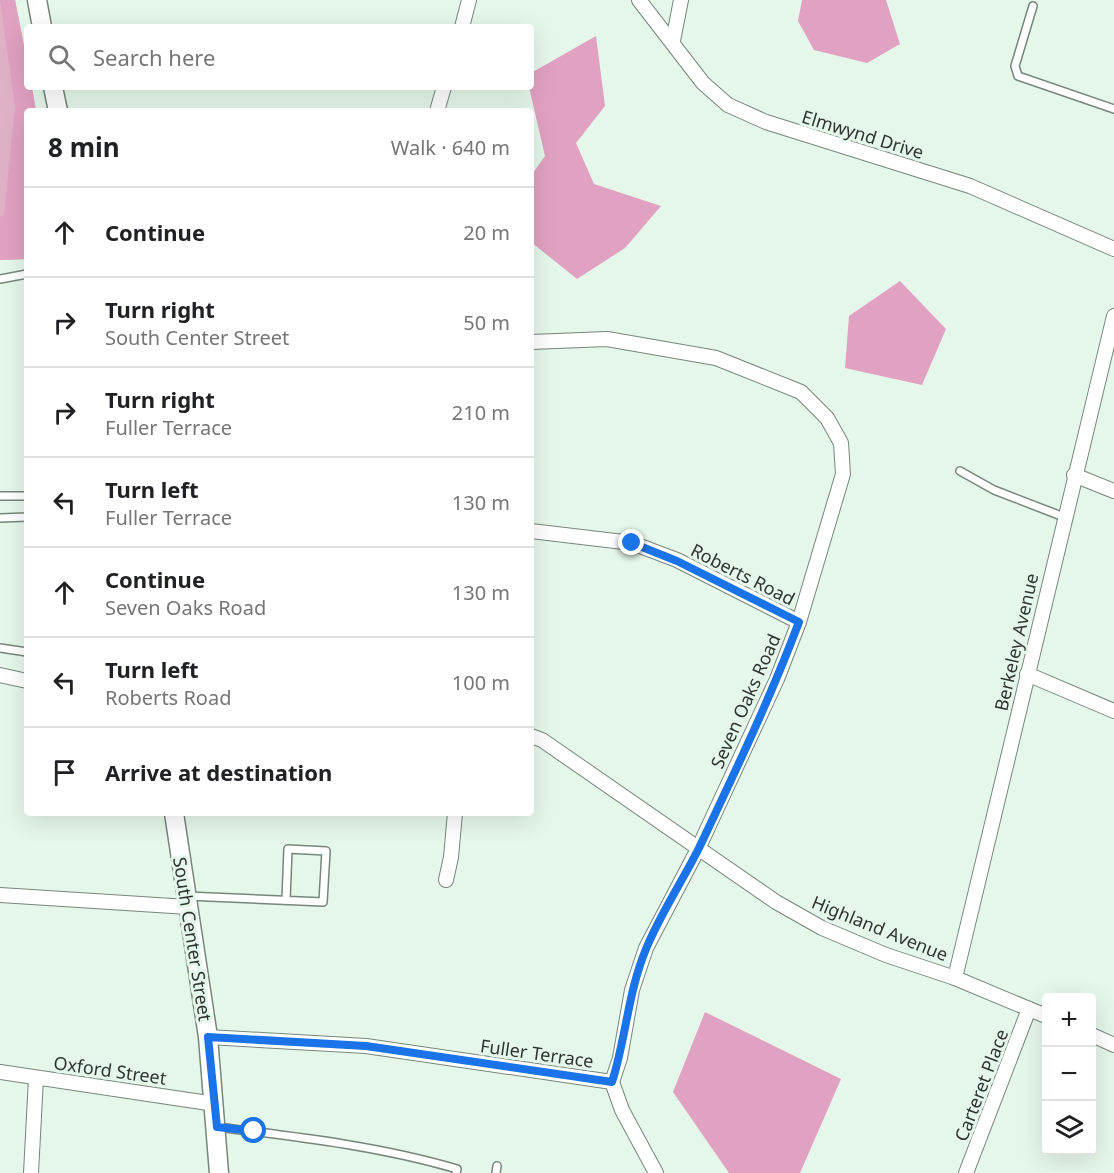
<!DOCTYPE html>
<html lang="en">
<head>
<meta charset="utf-8">
<style>
  body { margin:0; font-family:"Noto Sans",sans-serif; background:#f6f6f6; color:#202124 }
  .controls { position:absolute; right:18px; bottom:18px; display:grid; overflow:hidden; border-radius:6px; box-shadow:0 6px 24px #0002 }
  .controls button { width:54px; height:54px; display:grid; place-items:center; padding:0; border:0; border-bottom:2px solid #e0e0e0; background:#fff; color:#202124; font:30px sans-serif }
  .stop { position:absolute; width:18px; height:18px; margin:-14px; border:4px solid #1a73e8; border-radius:50%; background:#fff }
  .stop.end { background:#1a73e8; border-color:#fff; box-shadow:0 2px 6px #0008 }
  .list { margin:0; padding:0; list-style:none }
  h2 { display:flex; justify-content:space-between; align-items:center; height:78px; margin:0; padding:0 24px; font-size:26px }
  h2 small { font-size:20px; font-weight:400; color:#757577 }
  .list li { display:grid; grid-template-columns:39px 1fr auto; gap:18px; align-items:center; box-sizing:border-box; height:90px; padding:0 24px; border-top:2px solid #e0e0e0 }
  .list b { display:block; font-size:22px; white-space:nowrap }
  .list p { margin:0; font-size:20px; white-space:nowrap; color:#757577 }
  .list em { font-size:20px; font-style:normal; color:#757577 }
  .icon { flex:none; width:33px; height:33px; fill:none; stroke:currentColor; stroke-width:2; stroke-linecap:round; stroke-linejoin:round }
  .map { position:relative; flex:none; width:1114px; height:1173px; overflow:hidden }
  .search { position:absolute; background:#fff; box-shadow:0 6px 24px #0002; left:24px; top:24px; width:510px; height:66px; display:flex; align-items:center; gap:15px; box-sizing:border-box; padding:0 21px; border-radius:6px; color:#757577; font-size:22px }
  .panel { position:absolute; background:#fff; box-shadow:0 6px 24px #0002; left:24px; top:108px; width:510px; height:708px; border-radius:6px }
  .map>svg:first-child { display:block }
</style>
</head>
<body>
<div class="map">
<svg width="1114" height="1173" viewBox="0 0 1114 1173">
  <rect width="100%" height="100%" fill="#e5f7ea"/>
  <path fill="#dfb1c7" d="M 0,0 L 15,0 L 27,61 L 27,87 L 32,87 L 36,111 L 27,111 L 27,259 L 0,260 Z"/>
  <g fill="#e1a1c1">
    <path d="M 0,0 L 15,0 L 27,61 L 27,87 L 32,87 L 36,111 L 27,111 L 27,259 L 0,260 L 0,217 L 4,215 L 15,107 Z"/>
    <path d="M 802,0 L 886,0 L 900,44 L 867,63 L 814,50 L 798,21 Z"/>
    <path d="M 596,36 L 605,106 L 576,143 L 594,184 L 661,206 L 625,248 L 577,279 L 531,242 L 531,176 L 545,156 L 529,87 L 531,73 Z"/>
    <path d="M 900,281 L 946,329 L 922,385 L 845,368 L 849,316 Z"/>
    <path d="M 705,1012 L 841,1079 L 800,1173 L 729,1173 L 673,1092 Z"/>
  </g>
  <g fill="none" stroke-linecap="round" stroke-linejoin="round">
    <g stroke="#76867b" stroke-width="10">
      <g id="service">
        <path d="M 1033,6 L 1015,66 L 1018,76 L 1114,109"/>
        <path d="M 0,279 L 27,274"/>
        <path d="M 960,471 L 994,490 L 1064,517"/>
        <path d="M 0,496 L 27,496"/>
        <path d="M 0,518 L 27,517"/>
        <path d="M 0,648 L 27,652"/>
        <path d="M 187,896 L 323,902 L 326,851 L 288,849 L 286,900"/>
        <path d="M 217,1127 C 298,1137 379,1146 457,1169 L 456,1173"/>
        <path d="M 496,1173 L 497,1166"/>
      </g>
    </g>
    <g stroke="#76867b" stroke-width="16">
      <g id="minor">
        <path d="M 639,0 L 703,83 L 728,105 L 766,122 L 970,186 L 1114,249"/>
        <path d="M 462,27 L 469,0"/>
        <path d="M 673,41 L 681,0"/>
        <path d="M 437,111 L 444,87"/>
        <path d="M 531,342 L 607,339 L 716,358 L 801,392 L 827,418 L 841,443 L 843,474 L 799,622 L 777,679 L 698,849 L 646,948 L 632,990 L 620,1058 L 612,1082"/>
        <path d="M 1074,475 L 1114,491"/>
        <path d="M 531,531 L 632,543 L 677,560 L 799,622"/>
        <path d="M 1027,674 L 1114,711"/>
        <path d="M 0,675 L 27,681"/>
        <path d="M 531,736 L 542,740 L 776,902 L 822,928 L 886,955 L 955,978 L 1046,1016"/>
        <path d="M 446,880 L 451,857 L 455,813"/>
        <path d="M 0,895 L 188,907"/>
        <path d="M 955,978 L 1114,316"/>
        <path d="M 1092,1035 L 1114,1045"/>
        <path d="M 208,1037 L 366,1046 L 612,1082"/>
        <path d="M 0,1072 L 215,1104"/>
        <path d="M 612,1082 L 622,1110 L 656,1173"/>
        <path d="M 31,1173 L 36,1078"/>
        <path d="M 966,1173 L 1029,1009"/>
      </g>
    </g>
    <g stroke="#76867b" stroke-width="21">
      <g id="secondary">
        <path d="M 37,0 L 42,27"/>
        <path d="M 53,87 L 58,111"/>
        <path d="M 174,813 L 208,1037 L 219,1173"/>
      </g>
    </g>
    <use href="#service" stroke="#fff" stroke-width="7"/>
    <use href="#minor" stroke="#fff" stroke-width="14"/>
    <use href="#secondary" stroke="#fff" stroke-width="18"/>
  </g>
  <g fill="none" stroke-linecap="round" stroke-linejoin="round">
    <path stroke="#1a73e8" stroke-width="8" d="M 254,1131 L 217,1127 L 208,1037 L 366,1046 L 612,1082 C 626,1038 628,992 646,949 C 660,914 682,882 699,848 C 734,774 770,699 799,622 L 677,561 L 632,543"/>
  </g>
  <g text-anchor="middle" dominant-baseline="central" stroke-width="6" stroke-linejoin="round" paint-order="stroke">
    <g font-size="18" fill="#2e3530" stroke="#e5f7ea">
      <text transform="translate(863 134) rotate(17)">Elmwynd Drive</text>
      <text transform="translate(743 574) rotate(27)">Roberts Road</text>
      <text transform="translate(1016 642) rotate(-77)">Berkeley Avenue</text>
      <text transform="translate(745 701) rotate(-66)">Seven Oaks Road</text>
      <text transform="translate(880 928) rotate(22)">Highland Avenue</text>
      <text transform="translate(193 939) rotate(81)">South Center Street</text>
      <text transform="translate(537 1053) rotate(8)">Fuller Terrace</text>
      <text transform="translate(110 1070) rotate(8)">Oxford Street</text>
      <text transform="translate(981 1085) rotate(-69)">Carteret Place</text>
    </g>
  </g>
</svg>
<div class="controls">
<button>+</button>
<button>−</button>
<button><svg class="icon" aria-label="layers" viewBox="0 0 24 24"><path d="M12 4l9 5-9 5-9-5zM3 14l9 5 9-5"/></svg></button>
</div>
<div class="stop" style="left:254px;top:1131px"></div>
<div class="stop end" style="left:632px;top:543px"></div>
<div class="search"><svg class="icon" aria-label="search" viewBox="0 0 24 24"><circle cx="10" cy="10" r="6"/><path d="M15 15l6 6"/></svg>Search here</div>
<section class="panel">
<h2>8 min<small>Walk · 640 m</small></h2>
<ul class="list">
<li><svg class="icon" aria-label="ahead" viewBox="0 0 24 24"><path d="M12 20V5M6 11l6-6 6 6"/></svg><div><b>Continue</b></div><em>20 m</em></li>
<li><svg class="icon" aria-label="right" viewBox="0 0 24 24"><path d="M7 20v-9h11M14 6l5 5-5 5"/></svg><div><b>Turn right</b><p>South Center Street</p></div><em>50 m</em></li>
<li><svg class="icon" aria-label="right" viewBox="0 0 24 24"><path d="M7 20v-9h11M14 6l5 5-5 5"/></svg><div><b>Turn right</b><p>Fuller Terrace</p></div><em>210 m</em></li>
<li><svg class="icon" aria-label="left" viewBox="0 0 24 24"><path d="M17 20v-9H6M10 6l-5 5 5 5"/></svg><div><b>Turn left</b><p>Fuller Terrace</p></div><em>130 m</em></li>
<li><svg class="icon" aria-label="ahead" viewBox="0 0 24 24"><path d="M12 20V5M6 11l6-6 6 6"/></svg><div><b>Continue</b><p>Seven Oaks Road</p></div><em>130 m</em></li>
<li><svg class="icon" aria-label="left" viewBox="0 0 24 24"><path d="M17 20v-9H6M10 6l-5 5 5 5"/></svg><div><b>Turn left</b><p>Roberts Road</p></div><em>100 m</em></li>
<li><svg class="icon" aria-label="arrive" viewBox="0 0 24 24"><path d="M6 21V4h12l-3 4 3 4H6"/></svg><div><b>Arrive at destination</b></div></li>
</ul>
</section>
</div>
</body>
</html>
